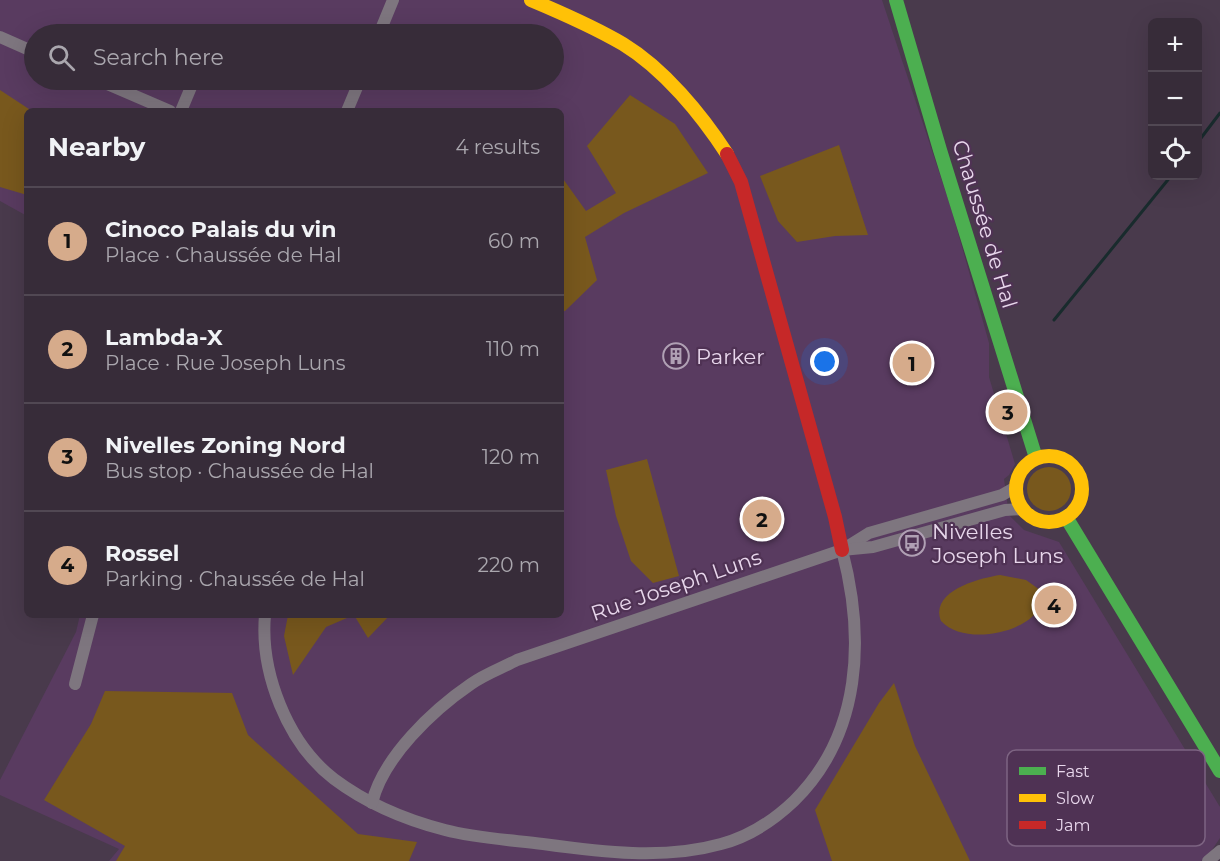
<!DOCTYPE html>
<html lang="en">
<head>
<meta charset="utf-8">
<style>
  body { margin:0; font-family:Montserrat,sans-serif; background:#3e3441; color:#f1f3f6 }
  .controls { position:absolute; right:18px; top:18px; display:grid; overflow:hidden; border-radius:9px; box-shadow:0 6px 24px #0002 }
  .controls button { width:54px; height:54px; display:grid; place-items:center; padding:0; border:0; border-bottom:2px solid #514853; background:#372c39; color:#f1f3f6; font:30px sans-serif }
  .you { position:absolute; left:825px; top:362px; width:21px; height:21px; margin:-15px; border:4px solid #fff; border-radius:50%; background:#1a73e8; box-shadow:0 0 0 9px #1a73e833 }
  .badge { display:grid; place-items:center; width:39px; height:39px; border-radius:50%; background:#d6ab8b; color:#111; font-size:20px; font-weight:700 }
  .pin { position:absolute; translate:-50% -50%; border:3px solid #fff; box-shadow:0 2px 6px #0006 }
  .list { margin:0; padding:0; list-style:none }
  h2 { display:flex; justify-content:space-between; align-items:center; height:78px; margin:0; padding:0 24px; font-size:26px }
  h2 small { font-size:20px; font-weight:400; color:#aaa7ae }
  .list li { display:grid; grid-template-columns:39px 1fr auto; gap:18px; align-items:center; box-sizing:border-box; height:108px; padding:0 24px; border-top:2px solid #514853 }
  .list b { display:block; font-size:22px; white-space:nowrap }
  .list p { margin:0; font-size:20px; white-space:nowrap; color:#aaa7ae }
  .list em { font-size:20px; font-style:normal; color:#aaa7ae }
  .icon { flex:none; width:33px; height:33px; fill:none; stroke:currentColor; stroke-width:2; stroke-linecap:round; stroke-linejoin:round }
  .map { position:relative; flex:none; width:1220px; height:861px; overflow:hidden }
  .search { position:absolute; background:#372c39; box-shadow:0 6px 24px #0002; left:24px; top:24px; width:540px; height:66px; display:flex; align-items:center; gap:15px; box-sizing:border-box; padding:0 21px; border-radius:33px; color:#aaa7ae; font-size:22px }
  .panel { position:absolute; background:#372c39; box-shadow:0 6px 24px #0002; left:24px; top:108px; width:540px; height:510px; border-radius:9px }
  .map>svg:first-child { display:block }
</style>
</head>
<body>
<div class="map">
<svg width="1220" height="861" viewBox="0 0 1220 861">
  <rect width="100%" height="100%" fill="#493a4c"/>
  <path fill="#593b60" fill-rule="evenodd" d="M 0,0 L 882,0 L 951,208 L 989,343 L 989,377 L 1015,464 L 1009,475 L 1004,479 L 1009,515 L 1024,530 L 1059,542 L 1220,807 L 1220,838 L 1207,857 L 1201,861 L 109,861 L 119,849 L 0,795 L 0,780 L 76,632 L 80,615 L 561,615 L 561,111 L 27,111 L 27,216 L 0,201 ZM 34,34 L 554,34 L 554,80 L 34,80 Z"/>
  <g fill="#78581d">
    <path d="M 0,90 L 32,111 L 27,111 L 27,195 L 0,187 Z"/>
    <path d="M 630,95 L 675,124 L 708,173 L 624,213 L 585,237 L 597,280 L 565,311 L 561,311 L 561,176 L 586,211 L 616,193 L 587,146 Z"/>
    <path d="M 839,145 L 868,235 L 835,236 L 797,242 L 778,221 L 760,176 Z"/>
    <path d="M 647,459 L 679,576 L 653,583 L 631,561 L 616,516 L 606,470 Z"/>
    <circle cx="1049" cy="489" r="22"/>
    <path d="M 1000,575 L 1026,580 L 1040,590 C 1055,625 970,652 941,621 C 929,591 980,578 1000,575 Z"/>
    <path d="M 288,615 L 354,615 L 326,627 L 293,675 L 284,636 Z"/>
    <path d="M 354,615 L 390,615 L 368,638 Z"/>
    <path d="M 894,683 L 915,746 L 970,861 L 832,861 L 815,810 L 879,703 Z"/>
    <path d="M 105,691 L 232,693 L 248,735 L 358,834 L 417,842 L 409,861 L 116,861 L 125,846 L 44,800 L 91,724 Z"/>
  </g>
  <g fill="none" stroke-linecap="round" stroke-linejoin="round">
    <g stroke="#192b2d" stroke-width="3">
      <path d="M 1198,142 L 1220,113"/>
      <path d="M 1054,320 L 1171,176"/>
    </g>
    <g stroke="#7e767f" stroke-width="12">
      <path d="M 379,34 L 393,0"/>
      <path d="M 0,37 L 34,52"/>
      <path d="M 98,80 L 170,111"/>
      <path d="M 181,111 L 194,80"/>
      <path d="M 347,111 L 360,80"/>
      <path d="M 845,548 L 869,533 L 1002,495 L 1016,487"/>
      <path d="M 265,615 C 260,672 287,743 334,779 C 366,803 406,820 445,830 C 476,838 510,840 543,844 C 601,852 664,860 721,844 C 748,837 774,820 794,801 C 862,734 865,637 842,550"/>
      <path d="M 75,684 L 93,615"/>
      <path d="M 372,803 C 383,757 433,710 471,684 C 485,674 502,668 517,660 L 842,550 L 873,547 L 1005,510 L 1023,509"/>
      <path d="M 1208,861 L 1220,851"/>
    </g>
    <g stroke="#4caf50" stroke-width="14">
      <path d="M 896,0 L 940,150 L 1036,458"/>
      <path d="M 1066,517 L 1220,771"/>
    </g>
    <g stroke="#ffc107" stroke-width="14">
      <path d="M 531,0 C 562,13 594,27 623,44 C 664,69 701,114 727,154"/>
      <circle cx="1049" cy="489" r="33"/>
    </g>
    <path stroke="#c62828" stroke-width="14" d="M 727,154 L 741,182 L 835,517 L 842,550"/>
  </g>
  <defs>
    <g id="building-ring" transform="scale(1.35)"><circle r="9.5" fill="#4f3254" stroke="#b0a0b4" stroke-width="1.5"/><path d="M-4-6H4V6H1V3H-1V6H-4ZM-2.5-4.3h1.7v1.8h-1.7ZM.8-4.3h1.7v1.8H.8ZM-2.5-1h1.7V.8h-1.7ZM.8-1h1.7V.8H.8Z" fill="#b0a0b4"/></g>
    <g id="bus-ring" transform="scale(1.35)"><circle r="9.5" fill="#4f3254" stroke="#b0a0b4" stroke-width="1.5"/><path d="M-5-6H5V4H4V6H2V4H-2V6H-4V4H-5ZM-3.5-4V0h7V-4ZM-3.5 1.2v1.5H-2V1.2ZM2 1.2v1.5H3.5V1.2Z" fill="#b0a0b4"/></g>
  </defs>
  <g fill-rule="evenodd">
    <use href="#building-ring" x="676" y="356"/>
    <use href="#bus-ring" x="912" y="543"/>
  </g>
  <g text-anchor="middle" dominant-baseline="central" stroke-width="4.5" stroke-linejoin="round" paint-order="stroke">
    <g font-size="21" fill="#e8d7ec" stroke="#4f3254">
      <text transform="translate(985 224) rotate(73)">Chaussée de Hal</text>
      <text transform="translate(676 585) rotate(-19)">Rue Joseph Luns</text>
    </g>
    <g font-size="21" fill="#e8d7ec" stroke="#4f3254" text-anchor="start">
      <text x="696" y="356">Parker</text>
      <text x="932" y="531">Nivelles<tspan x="932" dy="24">Joseph Luns</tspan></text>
    </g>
  </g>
  <rect x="1007" y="750" width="198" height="96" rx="9" fill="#4f3254" stroke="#7d6482" stroke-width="1.5"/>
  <rect x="1019" y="767" width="27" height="8" fill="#4caf50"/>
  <rect x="1019" y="794" width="27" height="8" fill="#ffc107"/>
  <rect x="1019" y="821" width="27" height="8" fill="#c62828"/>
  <g font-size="16" fill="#e8d7ec">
    <text x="1056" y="777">Fast</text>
    <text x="1056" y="804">Slow</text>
    <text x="1056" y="831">Jam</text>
  </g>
</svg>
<div class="controls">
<button>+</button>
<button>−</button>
<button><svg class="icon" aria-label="locate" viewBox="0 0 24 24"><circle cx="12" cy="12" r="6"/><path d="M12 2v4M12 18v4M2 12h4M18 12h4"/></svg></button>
</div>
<div class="you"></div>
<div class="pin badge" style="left:912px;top:363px">1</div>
<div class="pin badge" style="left:762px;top:519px">2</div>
<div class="pin badge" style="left:1008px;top:412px">3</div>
<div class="pin badge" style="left:1054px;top:605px">4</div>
<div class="search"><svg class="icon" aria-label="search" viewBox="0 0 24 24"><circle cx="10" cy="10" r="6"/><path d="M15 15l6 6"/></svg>Search here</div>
<section class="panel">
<h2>Nearby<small>4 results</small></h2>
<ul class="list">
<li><span class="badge">1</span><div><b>Cinoco Palais du vin</b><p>Place · Chaussée de Hal</p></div><em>60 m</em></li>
<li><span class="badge">2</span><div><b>Lambda-X</b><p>Place · Rue Joseph Luns</p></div><em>110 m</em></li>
<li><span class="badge">3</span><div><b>Nivelles Zoning Nord</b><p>Bus stop · Chaussée de Hal</p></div><em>120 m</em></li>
<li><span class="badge">4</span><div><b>Rossel</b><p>Parking · Chaussée de Hal</p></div><em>220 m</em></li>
</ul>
</section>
</div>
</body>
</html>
